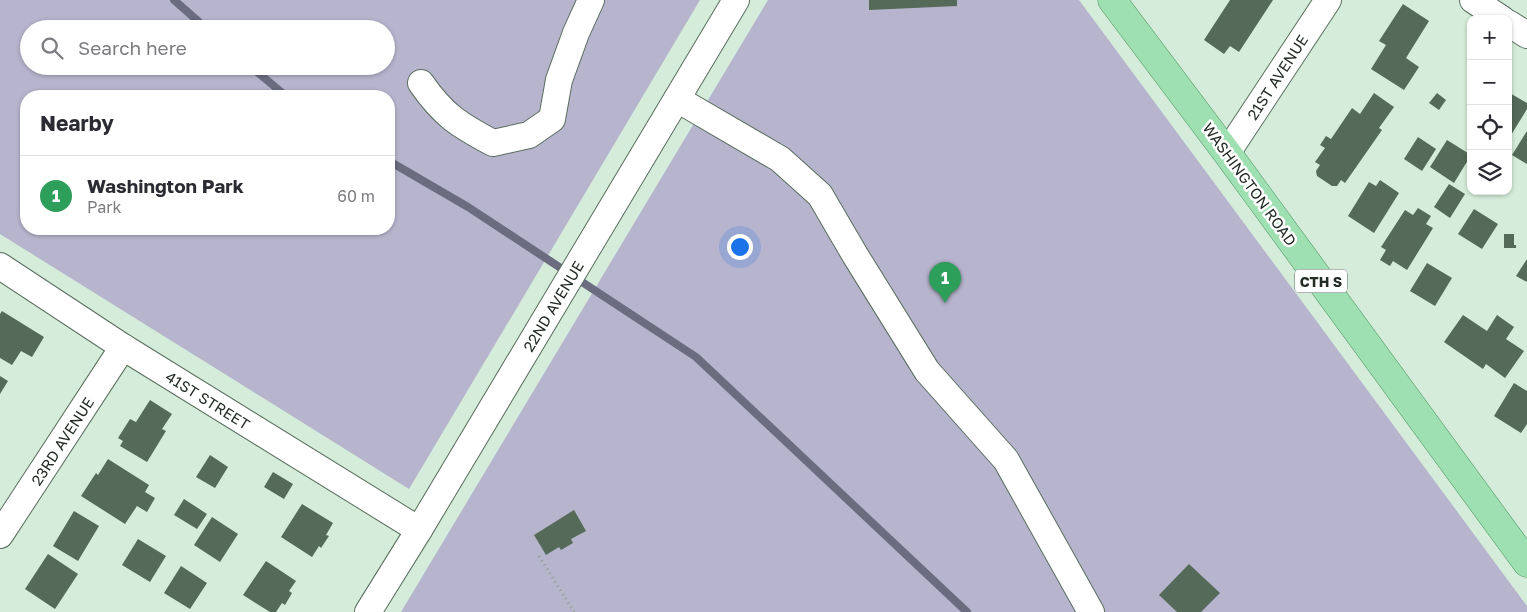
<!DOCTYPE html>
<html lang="en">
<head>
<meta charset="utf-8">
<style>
  body { margin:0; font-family:"Golos Text",sans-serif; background:#f2f2f3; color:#2b2b33 }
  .controls { position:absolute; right:15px; top:15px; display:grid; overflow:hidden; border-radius:10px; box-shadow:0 1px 4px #0004 }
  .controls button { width:45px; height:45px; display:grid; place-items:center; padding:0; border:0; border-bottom:1px solid #e1e1e2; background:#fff; color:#2b2b33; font:25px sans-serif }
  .you { position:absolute; left:739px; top:246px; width:18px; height:18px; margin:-12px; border:4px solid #fff; border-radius:50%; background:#1a73e8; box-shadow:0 0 0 8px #1a73e833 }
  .badge { display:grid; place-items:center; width:32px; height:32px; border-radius:50%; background:#6240b8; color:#fff; font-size:16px; font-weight:700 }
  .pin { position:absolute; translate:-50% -41px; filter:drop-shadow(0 1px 2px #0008) }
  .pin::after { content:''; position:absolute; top:26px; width:18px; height:15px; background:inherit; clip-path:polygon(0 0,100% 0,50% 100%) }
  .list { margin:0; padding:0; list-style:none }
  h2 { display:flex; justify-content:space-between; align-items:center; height:65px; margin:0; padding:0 20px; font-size:21px }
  h2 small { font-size:16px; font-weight:400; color:#7c7c81 }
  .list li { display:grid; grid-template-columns:32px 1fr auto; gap:15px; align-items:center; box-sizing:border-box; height:80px; padding:0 20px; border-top:1px solid #e1e1e2 }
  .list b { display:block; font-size:19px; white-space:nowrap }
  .list p { margin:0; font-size:16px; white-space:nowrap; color:#7c7c81 }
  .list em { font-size:16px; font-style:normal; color:#7c7c81 }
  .icon { flex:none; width:28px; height:28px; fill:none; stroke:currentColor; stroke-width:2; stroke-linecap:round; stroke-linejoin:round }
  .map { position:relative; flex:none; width:1527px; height:612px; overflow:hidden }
  .search { position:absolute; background:#fff; box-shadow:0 1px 4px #0004; left:20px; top:20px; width:375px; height:55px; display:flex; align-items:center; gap:12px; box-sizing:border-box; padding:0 18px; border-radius:28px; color:#7c7c81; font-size:19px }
  .panel { position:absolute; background:#fff; box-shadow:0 1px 4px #0004; left:20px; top:90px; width:375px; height:145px; border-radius:20px }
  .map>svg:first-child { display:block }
</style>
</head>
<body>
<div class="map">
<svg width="1527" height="612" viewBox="0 0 1527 612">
  <rect width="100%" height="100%" fill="#d4ecd9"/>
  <g fill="#b7b4ce" fill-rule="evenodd">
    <path d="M 0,0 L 700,0 L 409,489 L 0,234 ZM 29,29 L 386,29 L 386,66 L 29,66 ZM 26,96 L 389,96 L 389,229 L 26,229 Z"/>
    <path d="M 768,0 L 1079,0 L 1527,606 L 1527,612 L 401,612 Z"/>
  </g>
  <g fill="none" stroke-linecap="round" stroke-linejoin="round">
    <g stroke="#6c6c81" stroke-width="8">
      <path d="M 174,0 L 207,29"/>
      <path d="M 250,66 L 286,96"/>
      <path d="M 389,161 L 468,207 L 696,357 L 967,612"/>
    </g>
  </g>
  <g fill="#556a59">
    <path d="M 869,0 L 957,0 L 957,6 L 869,10 Z"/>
    <path d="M 1230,0 L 1273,0 L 1239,52 L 1230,46 L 1224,54 L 1204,40 Z"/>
    <path d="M 1403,4 L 1429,21 L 1406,58 L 1419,67 L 1404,90 L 1371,69 L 1386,45 L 1379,41 Z"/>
    <path d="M 1508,92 L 1527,103 L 1527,109 L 1508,140 Z"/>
    <path d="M 1374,93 L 1394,107 L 1379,128 L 1382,130 L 1345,183 L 1341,180 L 1337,186 L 1332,186 L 1317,176 L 1316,171 L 1320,165 L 1315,162 L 1325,148 L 1320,145 L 1326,136 L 1331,139 L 1352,108 L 1360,114 Z"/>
    <path d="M 1437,93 L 1446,100 L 1439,110 L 1429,103 Z"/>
    <path d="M 1527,131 L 1527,164 L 1512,155 Z"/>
    <path d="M 1418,137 L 1436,149 L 1422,171 L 1404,159 Z"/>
    <path d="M 1447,140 L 1471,155 L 1454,183 L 1430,167 Z"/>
    <path d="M 1380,180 L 1399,193 L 1374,233 L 1348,216 L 1369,182 L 1376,186 Z"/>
    <path d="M 1449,184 L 1465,194 L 1450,218 L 1434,207 Z"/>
    <path d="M 1418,208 L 1431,216 L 1426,224 L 1433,228 L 1407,270 L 1393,261 L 1390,266 L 1380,260 L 1386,250 L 1381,247 L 1405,210 L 1413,215 Z"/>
    <path d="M 1474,209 L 1498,224 L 1482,249 L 1458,234 Z"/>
    <path d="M 1504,234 L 1514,234 L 1514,245 L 1516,245 L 1516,248 L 1504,248 Z"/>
    <path d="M 1527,259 L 1527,282 L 1516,276 Z"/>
    <path d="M 1427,263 L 1452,278 L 1435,306 L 1410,291 Z"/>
    <path d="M 2,311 L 44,337 L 32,357 L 21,351 L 12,365 L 0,358 L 0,314 Z"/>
    <path d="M 1463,315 L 1487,331 L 1497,315 L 1514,327 L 1506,339 L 1524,351 L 1505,378 L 1486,364 L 1483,369 L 1444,342 Z"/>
    <path d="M 0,376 L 8,381 L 0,394 Z"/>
    <path d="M 1514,383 L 1527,391 L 1527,424 L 1521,433 L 1494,416 Z"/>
    <path d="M 150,400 L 172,414 L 162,429 L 166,431 L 147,462 L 120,446 L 123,441 L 118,438 L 130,419 L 136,422 Z"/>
    <path d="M 210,455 L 228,467 L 215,488 L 196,477 Z"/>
    <path d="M 108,459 L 149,485 L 145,492 L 155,498 L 147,512 L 137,506 L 125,524 L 81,496 L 96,473 L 98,475 Z"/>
    <path d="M 273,472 L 293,484 L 284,499 L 264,487 Z"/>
    <path d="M 184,499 L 207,514 L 197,529 L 174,515 Z"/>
    <path d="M 302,504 L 333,523 L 326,535 L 329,536 L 321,548 L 319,546 L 312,557 L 281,537 Z"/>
    <path d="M 574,510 L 586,531 L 571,539 L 573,543 L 561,550 L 559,547 L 546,555 L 534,535 Z"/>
    <path d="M 74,511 L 99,526 L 78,561 L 53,546 Z"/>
    <path d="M 212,517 L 238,534 L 220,562 L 194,545 Z"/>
    <path d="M 138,539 L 166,556 L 150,582 L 122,565 Z"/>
    <path d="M 48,554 L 78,574 L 55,609 L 25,589 Z"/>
    <path d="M 266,561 L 296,581 L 289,591 L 292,593 L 285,605 L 282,603 L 276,612 L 270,612 L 243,595 Z"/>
    <path d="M 1189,564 L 1220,593 L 1201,612 L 1177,612 L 1159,595 Z"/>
    <path d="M 181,566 L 207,583 L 190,609 L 164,593 Z"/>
  </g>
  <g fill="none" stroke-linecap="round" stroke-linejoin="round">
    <g stroke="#5a6e5e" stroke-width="28">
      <g id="minor">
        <path d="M 1473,0 L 1502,19"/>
        <path d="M 1508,23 L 1527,35"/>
        <path d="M 421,83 C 443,115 459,125 493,143 L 529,135 L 552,119 L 559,80 L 576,33 L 591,0"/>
        <path d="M 677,99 L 780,159 L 820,195 L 855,255 L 927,371 L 1006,460 L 1091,612"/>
        <path d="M 1227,153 L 1328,0"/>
        <path d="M 0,266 L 123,347 L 419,530"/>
        <path d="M 0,535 L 123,347"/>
        <path d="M 368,612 L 419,530 L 736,0"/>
      </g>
    </g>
    <g stroke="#4a935f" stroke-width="29">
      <path id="major" d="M 1112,0 L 1227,153 L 1527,563"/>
    </g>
    <path stroke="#8b9d8f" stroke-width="3" stroke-dasharray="1 4" stroke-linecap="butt" d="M 539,556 L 574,612"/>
    <use href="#minor" stroke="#fff" stroke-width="26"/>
    <use href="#major" stroke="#9fe0b2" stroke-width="28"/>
  </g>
  <g text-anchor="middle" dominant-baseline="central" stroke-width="5" stroke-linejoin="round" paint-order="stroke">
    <rect fill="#fff" stroke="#656b66" stroke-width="1" x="1295" y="269.5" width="52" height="23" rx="4"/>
    <g font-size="14" font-weight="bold" fill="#232c25">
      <text x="1321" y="281">CTH S</text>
    </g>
    <g font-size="15" fill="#232c25" stroke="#fff">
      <text transform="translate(1277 77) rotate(-57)">21ST AVENUE</text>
      <text transform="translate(1250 184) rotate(54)">WASHINGTON ROAD</text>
      <text transform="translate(553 306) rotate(-59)">22ND AVENUE</text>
      <text transform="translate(208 400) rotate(32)">41ST STREET</text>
      <text transform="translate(62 441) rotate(-57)">23RD AVENUE</text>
    </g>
  </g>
</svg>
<div class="controls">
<button>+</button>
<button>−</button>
<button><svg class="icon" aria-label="locate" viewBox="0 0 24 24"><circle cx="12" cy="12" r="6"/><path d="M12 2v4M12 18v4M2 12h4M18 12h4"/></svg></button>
<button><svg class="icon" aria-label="layers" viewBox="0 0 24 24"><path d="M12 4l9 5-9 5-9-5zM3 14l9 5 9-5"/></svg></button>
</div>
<div class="you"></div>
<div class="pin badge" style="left:945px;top:303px;background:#2e9e5b">1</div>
<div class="search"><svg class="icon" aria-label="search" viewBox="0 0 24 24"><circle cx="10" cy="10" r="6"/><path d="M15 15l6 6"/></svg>Search here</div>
<section class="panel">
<h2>Nearby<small></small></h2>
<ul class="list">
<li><span class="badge" style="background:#2e9e5b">1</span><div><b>Washington Park</b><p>Park</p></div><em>60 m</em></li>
</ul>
</section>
</div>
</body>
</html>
